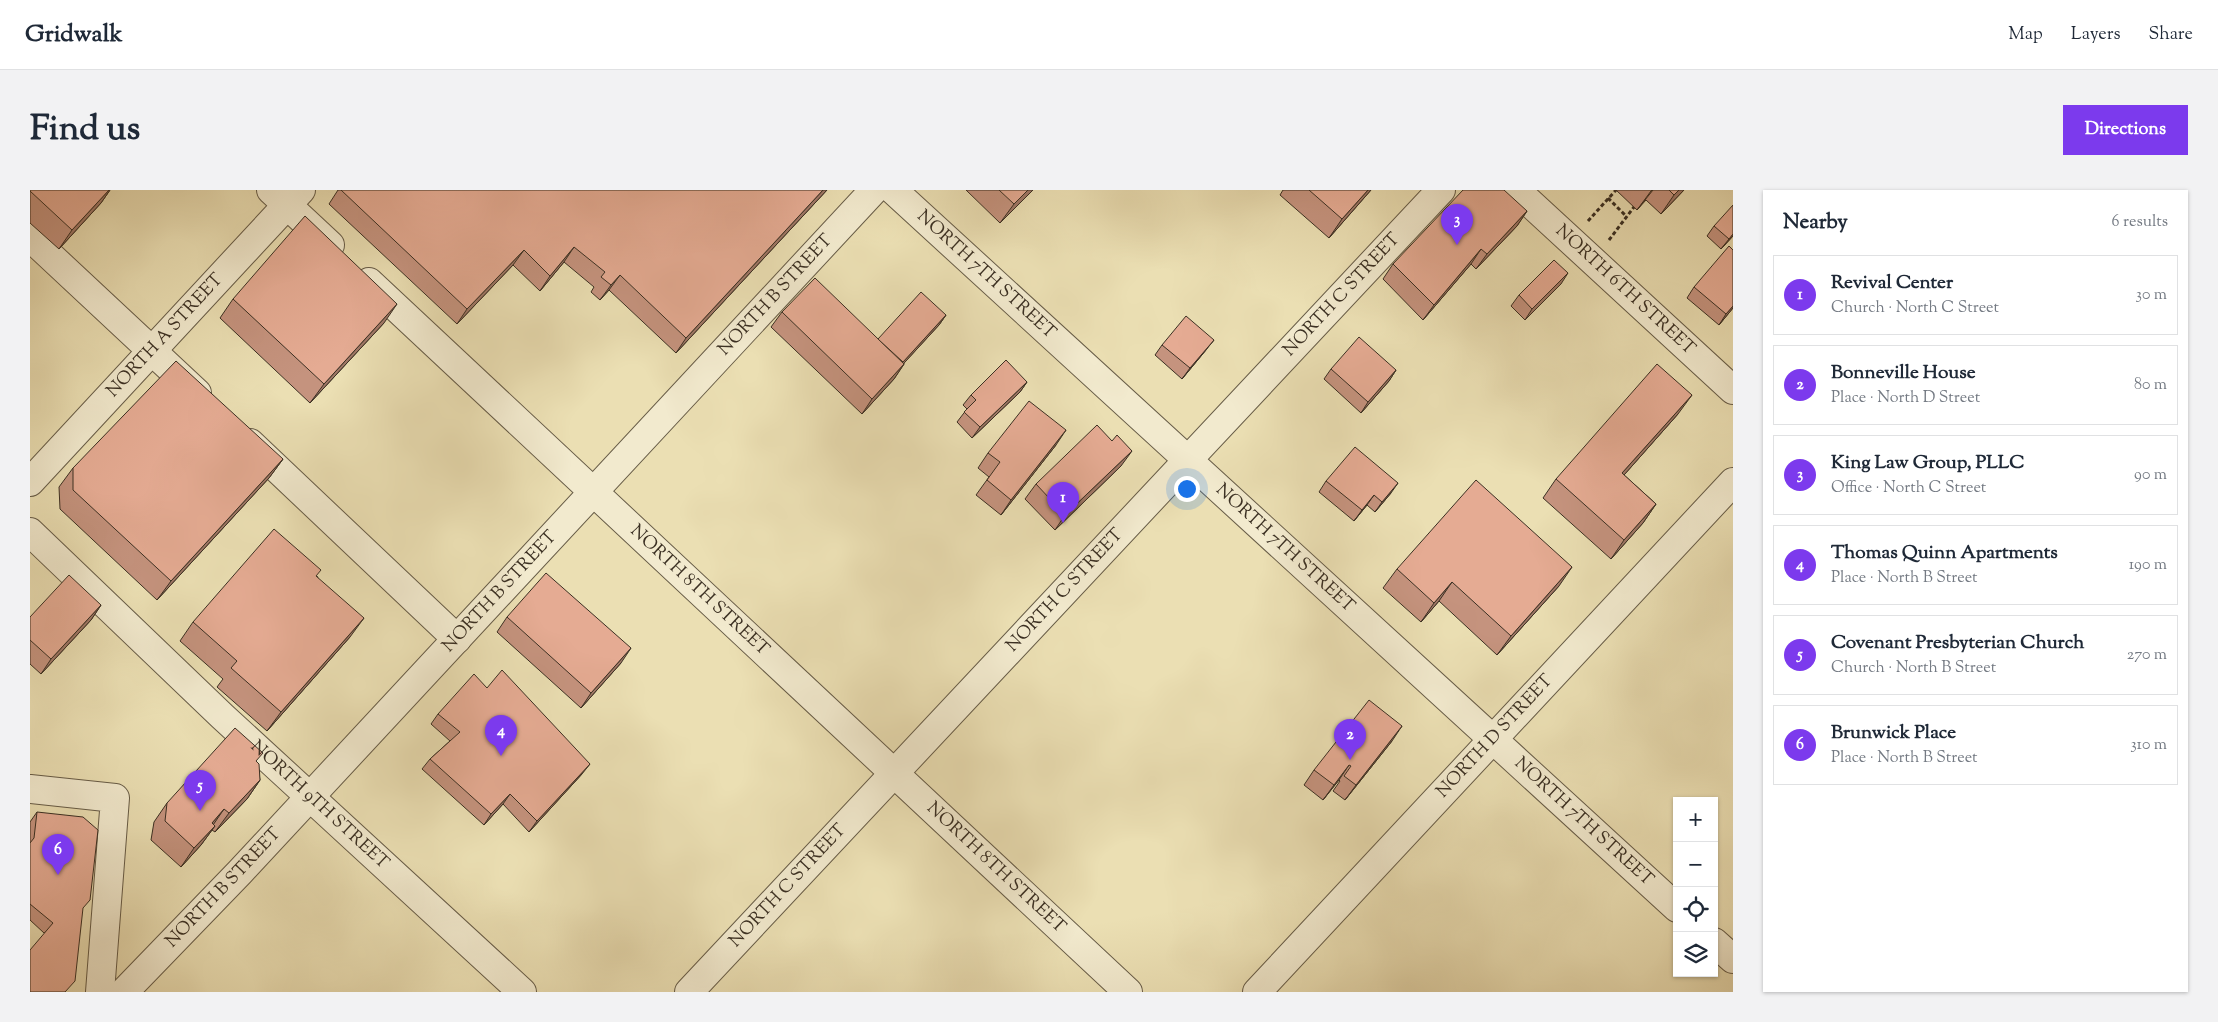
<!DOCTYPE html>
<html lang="en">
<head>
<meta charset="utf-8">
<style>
  body { margin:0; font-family:"Sorts Mill Goudy",serif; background:#f2f2f3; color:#1f2937 }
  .controls { position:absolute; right:15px; bottom:15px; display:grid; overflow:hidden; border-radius:0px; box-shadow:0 1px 4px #0004 }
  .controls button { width:45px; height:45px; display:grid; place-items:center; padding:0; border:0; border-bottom:1px solid #e0e1e3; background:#fff; color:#1f2937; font:25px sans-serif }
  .you { position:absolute; left:1156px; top:298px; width:18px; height:18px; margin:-12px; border:4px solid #fff; border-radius:50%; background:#1a73e8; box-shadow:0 0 0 8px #1a73e833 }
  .badge { display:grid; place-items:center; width:32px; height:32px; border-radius:50%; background:#7c3aed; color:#fff; font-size:16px; font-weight:700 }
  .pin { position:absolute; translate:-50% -41px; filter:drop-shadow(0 1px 2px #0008) }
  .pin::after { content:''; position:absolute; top:26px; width:18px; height:15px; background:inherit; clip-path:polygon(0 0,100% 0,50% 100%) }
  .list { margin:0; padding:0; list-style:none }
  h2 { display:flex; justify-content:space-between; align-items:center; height:65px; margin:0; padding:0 20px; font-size:21px }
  h2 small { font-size:16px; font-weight:400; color:#747a83 }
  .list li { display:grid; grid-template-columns:32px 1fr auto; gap:15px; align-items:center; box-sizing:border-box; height:80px; margin:0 10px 10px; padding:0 10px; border:1px solid #e0e1e3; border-radius:0px }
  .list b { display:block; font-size:19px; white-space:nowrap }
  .list p { margin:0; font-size:16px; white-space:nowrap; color:#747a83 }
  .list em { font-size:16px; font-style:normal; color:#747a83 }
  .icon { flex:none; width:28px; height:28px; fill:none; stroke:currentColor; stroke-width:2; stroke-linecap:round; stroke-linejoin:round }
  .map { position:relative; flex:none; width:1703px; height:802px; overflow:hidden; border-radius:0px }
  header { display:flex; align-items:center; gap:30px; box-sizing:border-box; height:70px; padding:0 25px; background:#fff; border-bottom:1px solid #e0e1e3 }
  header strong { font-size:24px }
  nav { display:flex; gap:28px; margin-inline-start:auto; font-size:18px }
  .intro { display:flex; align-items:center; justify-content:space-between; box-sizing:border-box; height:120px; padding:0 30px }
  h1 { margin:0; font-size:35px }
  .button { padding:12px 22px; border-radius:0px; background:#7c3aed; color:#fff; font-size:18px; font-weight:700 }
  main { display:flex; gap:30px; padding:0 30px }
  aside { flex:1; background:#fff; border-radius:0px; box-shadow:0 1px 4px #0004 }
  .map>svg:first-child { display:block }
</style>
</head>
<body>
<header>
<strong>Gridwalk</strong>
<nav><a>Map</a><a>Layers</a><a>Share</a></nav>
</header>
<div class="intro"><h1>Find us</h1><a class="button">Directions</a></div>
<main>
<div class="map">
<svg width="1703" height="802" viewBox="0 0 1703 802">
  <rect width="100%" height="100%" fill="#ebdfb3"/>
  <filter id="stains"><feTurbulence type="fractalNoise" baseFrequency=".004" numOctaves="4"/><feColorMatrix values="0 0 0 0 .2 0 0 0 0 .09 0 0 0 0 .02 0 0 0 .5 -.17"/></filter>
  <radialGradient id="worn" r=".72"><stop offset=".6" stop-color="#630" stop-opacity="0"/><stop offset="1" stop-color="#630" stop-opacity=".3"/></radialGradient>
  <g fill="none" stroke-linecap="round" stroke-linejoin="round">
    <g stroke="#675c47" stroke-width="30">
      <g id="minor">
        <path d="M 241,0 L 300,55"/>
        <path id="s1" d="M 863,0 L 1647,718"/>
        <path id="s2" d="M 1486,0 L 1703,200"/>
        <path d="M 0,47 L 167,203"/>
        <path id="s3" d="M 339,92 L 1098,802"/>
        <path d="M 220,253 L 427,449"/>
        <path id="s4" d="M 0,292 L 271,0"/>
        <path id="s5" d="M 0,342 L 192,526 L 492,802"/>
        <path d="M 0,599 L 85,608 L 70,802"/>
        <path d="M 1684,752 L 1703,769"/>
        <path id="s6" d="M 94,802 L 210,682 L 844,0"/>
        <path id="s7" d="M 659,802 L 1411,0"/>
        <path id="s8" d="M 1227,802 L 1703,292"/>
      </g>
    </g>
    <g stroke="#3b3023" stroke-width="3" stroke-dasharray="4 2.5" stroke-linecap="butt">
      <path d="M 1578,8 L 1596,26"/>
      <path d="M 1558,31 L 1586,0"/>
      <path d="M 1579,50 L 1604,17"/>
    </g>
    <use href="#minor" stroke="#f2eace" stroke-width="28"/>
  </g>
  <g fill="#c5937e" stroke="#3b3023">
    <path d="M 0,0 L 80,0 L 71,13 L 29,59 L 0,33 Z"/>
    <path d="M 308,0 L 797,0 L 646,163 L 579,100 L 570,110 L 561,102 L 564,97 L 534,72 L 510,101 L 483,75 L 427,134 L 299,14 Z"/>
    <path d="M 936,0 L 1003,0 L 970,33 Z"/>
    <path d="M 1253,0 L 1341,0 L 1299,48 L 1250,5 Z"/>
    <path d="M 1586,0 L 1654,0 L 1631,24 L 1616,10 L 1607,20 Z"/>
    <path d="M 1497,21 L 1487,36 L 1446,79 L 1441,74 L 1393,130 L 1353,89 L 1363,74 Z"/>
    <path d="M 1684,36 L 1703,46 L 1691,59 L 1677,46 Z"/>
    <path d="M 1703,60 L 1703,118 L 1689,135 L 1657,108 L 1664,97 Z"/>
    <path d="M 1531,94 L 1495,130 L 1481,116 L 1489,105 Z"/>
    <path d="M 203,109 L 354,133 L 280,213 L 190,128 Z"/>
    <path d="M 752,122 L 848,149 L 916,125 L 909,135 L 874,173 L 874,174 L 864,189 L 832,224 L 741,137 Z"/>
    <path d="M 1132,155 L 1176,160 L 1152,189 L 1125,165 Z"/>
    <path d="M 1301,179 L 1366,180 L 1359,191 L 1331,223 L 1294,189 Z"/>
    <path d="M 997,192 L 990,202 L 942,248 L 927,232 L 937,219 L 933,215 L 941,205 Z"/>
    <path d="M 1648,224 L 1594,285 L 1626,314 L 1613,333 L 1581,369 L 1513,308 L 1526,289 Z"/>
    <path d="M 1026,255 L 971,325 L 946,305 L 959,287 L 948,278 L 958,263 Z"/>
    <path d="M 253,269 L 239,288 L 127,410 L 30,319 L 29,297 L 43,278 Z"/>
    <path d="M 1091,276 L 1025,340 L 995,309 L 1006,294 Z"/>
    <path d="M 1296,291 L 1361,303 L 1345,322 L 1337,315 L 1324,331 L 1289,302 Z"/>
    <path d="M 1367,379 L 1529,396 L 1467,465 L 1409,411 L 1391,432 L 1353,398 Z"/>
    <path d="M 287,386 L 320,447 L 237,541 L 187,497 L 193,489 L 150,451 L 163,432 Z"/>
    <path d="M 71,415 L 61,430 L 11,484 L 0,474 L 0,427 Z"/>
    <path d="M 477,427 L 591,473 L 551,518 L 467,442 Z"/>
    <path d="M 457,498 L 552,584 L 499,642 L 473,614 L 454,635 L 392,579 L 400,569 L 420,551 L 401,534 L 408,524 Z"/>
    <path d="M 1362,551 L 1315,610 L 1303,601 L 1310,591 L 1309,590 L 1293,610 L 1274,595 L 1284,580 Z"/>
    <path d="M 227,572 L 230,590 L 217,609 L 185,642 L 182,640 L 171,655 L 151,677 L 121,650 L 124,632 L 137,613 Z"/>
    <path d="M 7,622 L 60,710 L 14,743 L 0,730 L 0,632 Z"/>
  </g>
  <g fill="#a07867" stroke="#3b3023">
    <path d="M 79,0 L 80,0 L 71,13 L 29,59 L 42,40 Z"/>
    <path d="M 793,0 L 797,0 L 646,163 L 656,148 Z"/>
    <path d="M 998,0 L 1003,0 L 970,33 L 984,14 Z"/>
    <path d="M 1338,0 L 1341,0 L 1299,48 L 1312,29 Z"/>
    <path d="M 1622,0 L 1623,0 L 1607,20 L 1621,1 Z"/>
    <path d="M 1649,0 L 1654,0 L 1631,24 L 1644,5 Z"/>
    <path d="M 1497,21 L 1487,36 L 1446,79 L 1457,64 Z"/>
    <path d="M 1703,44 L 1703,46 L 1691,59 Z"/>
    <path d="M 544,57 L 534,72 L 510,101 L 520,86 Z"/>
    <path d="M 1451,59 L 1441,74 L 1393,130 L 1404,115 Z"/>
    <path d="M 494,60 L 483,75 L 427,134 L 437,119 Z"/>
    <path d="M 1538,83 L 1531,94 L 1495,130 L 1502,119 Z"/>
    <path d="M 590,85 L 579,100 L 570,110 L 581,95 Z"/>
    <path d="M 367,114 L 354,133 L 280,213 L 294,194 Z"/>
    <path d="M 1703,116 L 1703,118 L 1689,135 L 1696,124 Z"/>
    <path d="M 916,125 L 909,135 L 865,183 L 872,173 Z"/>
    <path d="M 1184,150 L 1176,160 L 1152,189 L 1160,178 Z"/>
    <path d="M 874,174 L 864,189 L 832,224 L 842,209 Z"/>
    <path d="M 1366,180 L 1359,191 L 1331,223 L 1338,212 Z"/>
    <path d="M 997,192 L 990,202 L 942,248 L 950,237 Z"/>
    <path d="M 1662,205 L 1648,224 L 1579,302 L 1592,283 Z"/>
    <path d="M 1036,240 L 1026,255 L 971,325 L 981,310 Z"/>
    <path d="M 1102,261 L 1091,276 L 1025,340 L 1035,325 Z"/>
    <path d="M 253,269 L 239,288 L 127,410 L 141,391 Z"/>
    <path d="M 1368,293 L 1361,303 L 1345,322 L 1352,312 Z"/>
    <path d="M 1344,305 L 1337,315 L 1324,331 L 1332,320 Z"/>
    <path d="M 1626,314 L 1613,333 L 1581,369 L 1594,350 Z"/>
    <path d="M 1542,377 L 1529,396 L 1467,465 L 1481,446 Z"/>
    <path d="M 1422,392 L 1409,411 L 1391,432 L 1404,413 Z"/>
    <path d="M 71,415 L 61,430 L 11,484 L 21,469 Z"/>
    <path d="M 334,428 L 320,447 L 237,541 L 251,522 Z"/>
    <path d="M 601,458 L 591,473 L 551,518 L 561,503 Z"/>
    <path d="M 1372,536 L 1362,551 L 1315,610 L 1326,595 Z"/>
    <path d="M 560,574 L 552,584 L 499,642 L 507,631 Z"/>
    <path d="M 1319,575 L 1309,590 L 1293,610 L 1304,595 Z"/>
    <path d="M 230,590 L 217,609 L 185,642 L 199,623 Z"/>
    <path d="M 480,604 L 473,614 L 454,635 L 461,624 Z"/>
    <path d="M 194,619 L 181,638 L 182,633 Z"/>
    <path d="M 185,636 L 171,655 L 151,677 L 164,658 Z"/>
  </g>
  <g fill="#e5ab93" stroke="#3b3023">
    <path d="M 0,0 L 79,0 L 42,40 L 0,1 Z"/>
    <path d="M 311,0 L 793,0 L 656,148 L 590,85 L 581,95 L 571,87 L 575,82 L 544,57 L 520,86 L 494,60 L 437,119 Z"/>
    <path d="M 969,0 L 998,0 L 984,14 Z"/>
    <path d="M 1279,0 L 1338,0 L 1312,29 Z"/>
    <path d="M 1433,0 L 1474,0 L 1497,21 L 1457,64 L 1451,59 L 1404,115 L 1363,74 Z"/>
    <path d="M 1639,0 L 1649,0 L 1644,5 Z"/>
    <path d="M 1703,15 L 1703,44 L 1699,49 L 1684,36 Z"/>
    <path d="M 275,26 L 367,114 L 294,194 L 203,109 Z"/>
    <path d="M 1699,56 L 1703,60 L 1703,116 L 1696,124 L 1664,97 Z"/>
    <path d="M 1524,70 L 1538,83 L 1502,119 L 1489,105 Z"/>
    <path d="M 785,88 L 874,174 L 842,209 L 752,122 Z"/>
    <path d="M 891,102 L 916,125 L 873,172 L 848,149 Z"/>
    <path d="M 1156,126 L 1184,150 L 1160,178 L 1132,155 Z"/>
    <path d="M 1329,147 L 1366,180 L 1338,212 L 1301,179 Z"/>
    <path d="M 976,170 L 997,192 L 950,237 L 934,222 L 946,210 L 941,205 Z"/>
    <path d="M 146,171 L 253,269 L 141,391 L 43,300 L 43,278 Z"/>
    <path d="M 1627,174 L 1662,205 L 1592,283 L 1626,314 L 1594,350 L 1526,289 Z"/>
    <path d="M 999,211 L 1036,240 L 981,310 L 957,290 L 970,272 L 958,263 Z"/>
    <path d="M 1067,235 L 1082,251 L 1087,245 L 1102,261 L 1035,325 L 1006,294 Z"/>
    <path d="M 1325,257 L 1368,293 L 1352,312 L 1344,305 L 1332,320 L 1296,291 Z"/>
    <path d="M 1446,290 L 1542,377 L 1481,446 L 1422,392 L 1404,413 L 1367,379 Z"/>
    <path d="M 244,339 L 291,380 L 286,386 L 334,428 L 251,522 L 201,478 L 207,471 L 163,432 Z"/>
    <path d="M 516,383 L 601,458 L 561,503 L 477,427 Z"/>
    <path d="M 39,385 L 71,415 L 21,469 L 0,450 L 0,427 Z"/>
    <path d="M 472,480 L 560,574 L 507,631 L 480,604 L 461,624 L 400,569 L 430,542 L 408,524 L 444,484 L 457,498 Z"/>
    <path d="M 1339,510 L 1372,536 L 1326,595 L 1314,586 L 1321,576 L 1319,575 L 1304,595 L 1284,580 Z"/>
    <path d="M 205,538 L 233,563 L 226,571 L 229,574 L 230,590 L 199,623 L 194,619 L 182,633 L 185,636 L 164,658 L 135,631 L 137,613 Z"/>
    <path d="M 7,622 L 53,627 L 68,640 L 60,710 L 53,718 L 45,791 L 35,802 L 0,802 L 0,760 L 23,733 L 0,714 L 0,653 L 4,648 Z"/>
  </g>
  <g text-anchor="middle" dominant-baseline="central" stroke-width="4.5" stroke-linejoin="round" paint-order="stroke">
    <g font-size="18" fill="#3b3023" stroke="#f2eace">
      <text stroke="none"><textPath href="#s1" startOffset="126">NORTH 7TH STREET</textPath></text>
      <text stroke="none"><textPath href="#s2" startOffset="148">NORTH 6TH STREET</textPath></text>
      <text stroke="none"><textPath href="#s6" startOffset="954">NORTH B STREET</textPath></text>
      <text stroke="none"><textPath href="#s7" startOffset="955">NORTH C STREET</textPath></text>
      <text stroke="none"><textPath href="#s4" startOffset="199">NORTH A STREET</textPath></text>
      <text stroke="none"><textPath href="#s1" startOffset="531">NORTH 7TH STREET</textPath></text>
      <text stroke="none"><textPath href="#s3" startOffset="452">NORTH 8TH STREET</textPath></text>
      <text stroke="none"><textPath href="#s7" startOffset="550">NORTH C STREET</textPath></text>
      <text stroke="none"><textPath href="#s6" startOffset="549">NORTH B STREET</textPath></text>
      <text stroke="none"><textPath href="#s8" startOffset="349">NORTH D STREET</textPath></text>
      <text stroke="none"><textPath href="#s5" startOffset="398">NORTH 9TH STREET</textPath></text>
      <text stroke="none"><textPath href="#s1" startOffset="936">NORTH 7TH STREET</textPath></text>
      <text stroke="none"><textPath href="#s3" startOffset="858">NORTH 8TH STREET</textPath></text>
      <text stroke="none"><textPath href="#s7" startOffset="145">NORTH C STREET</textPath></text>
      <text stroke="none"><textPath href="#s6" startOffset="144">NORTH B STREET</textPath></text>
    </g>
  </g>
  <rect width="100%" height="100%" filter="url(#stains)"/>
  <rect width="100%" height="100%" fill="url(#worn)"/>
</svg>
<div class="controls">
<button>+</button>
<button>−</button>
<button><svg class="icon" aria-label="locate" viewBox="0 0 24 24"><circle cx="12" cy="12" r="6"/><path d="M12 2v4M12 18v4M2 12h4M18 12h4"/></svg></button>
<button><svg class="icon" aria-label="layers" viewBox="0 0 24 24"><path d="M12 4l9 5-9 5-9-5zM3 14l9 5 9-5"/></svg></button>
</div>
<div class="you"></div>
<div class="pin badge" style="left:1033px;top:333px">1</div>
<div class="pin badge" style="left:1320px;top:570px">2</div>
<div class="pin badge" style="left:1427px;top:55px">3</div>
<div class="pin badge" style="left:471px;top:566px">4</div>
<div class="pin badge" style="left:170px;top:621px">5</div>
<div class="pin badge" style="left:28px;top:685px">6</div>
</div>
<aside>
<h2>Nearby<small>6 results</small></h2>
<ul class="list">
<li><span class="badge">1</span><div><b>Revival Center</b><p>Church · North C Street</p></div><em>30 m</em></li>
<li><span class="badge">2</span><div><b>Bonneville House</b><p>Place · North D Street</p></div><em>80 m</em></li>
<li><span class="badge">3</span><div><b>King Law Group, PLLC</b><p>Office · North C Street</p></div><em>90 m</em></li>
<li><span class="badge">4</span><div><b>Thomas Quinn Apartments</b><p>Place · North B Street</p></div><em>190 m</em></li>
<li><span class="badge">5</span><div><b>Covenant Presbyterian Church</b><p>Church · North B Street</p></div><em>270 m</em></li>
<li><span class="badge">6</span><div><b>Brunwick Place</b><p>Place · North B Street</p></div><em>310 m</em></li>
</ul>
</aside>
</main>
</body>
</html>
